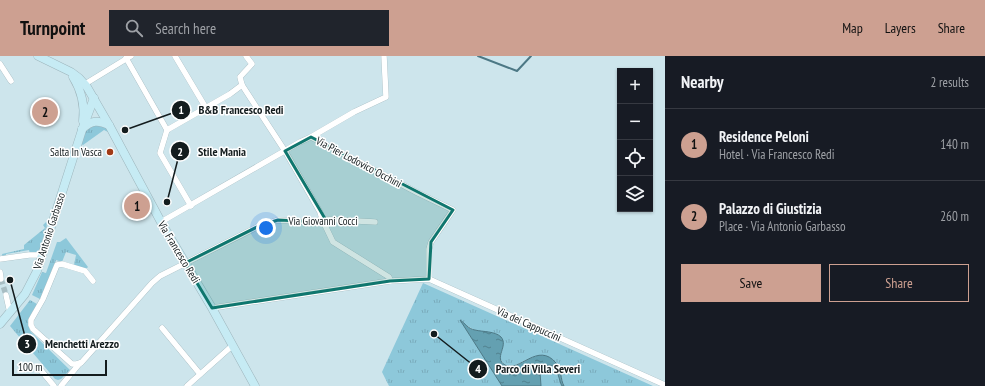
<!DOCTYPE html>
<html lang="en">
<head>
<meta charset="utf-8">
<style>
  body { margin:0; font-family:"PT Sans Narrow",sans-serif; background:#20242c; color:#f1f3f6 }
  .controls { position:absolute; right:12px; top:12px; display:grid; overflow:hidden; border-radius:0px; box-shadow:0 1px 3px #0004 }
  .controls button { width:36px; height:36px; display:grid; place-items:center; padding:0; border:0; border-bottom:1px solid #363941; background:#171b24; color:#f1f3f6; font:20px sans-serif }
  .scale { position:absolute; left:12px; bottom:10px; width:95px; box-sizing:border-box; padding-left:4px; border:2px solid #131c1e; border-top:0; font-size:11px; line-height:14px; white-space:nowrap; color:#131c1e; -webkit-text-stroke:3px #fff; paint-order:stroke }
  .you { position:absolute; left:266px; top:172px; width:14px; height:14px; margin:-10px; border:3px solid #fff; border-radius:50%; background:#1a73e8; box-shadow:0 0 0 6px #1a73e833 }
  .badge { display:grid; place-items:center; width:26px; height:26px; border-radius:50%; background:#cda091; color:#111; font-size:13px; font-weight:700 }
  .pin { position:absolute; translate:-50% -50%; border:2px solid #fff; box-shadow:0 1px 4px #0006 }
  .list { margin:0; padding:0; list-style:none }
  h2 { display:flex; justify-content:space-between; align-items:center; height:52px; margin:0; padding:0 16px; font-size:17px }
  h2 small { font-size:13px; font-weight:400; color:#9ea1a6 }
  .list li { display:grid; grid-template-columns:26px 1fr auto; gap:12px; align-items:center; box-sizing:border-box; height:72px; padding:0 16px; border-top:1px solid #363941 }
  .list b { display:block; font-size:15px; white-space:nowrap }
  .list p { margin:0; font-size:13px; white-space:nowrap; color:#9ea1a6 }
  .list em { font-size:13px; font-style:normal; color:#9ea1a6 }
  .actions { display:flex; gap:8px; padding:12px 16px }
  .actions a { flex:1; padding:9px 0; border:1px solid #cda091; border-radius:0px; text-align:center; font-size:14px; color:#cda091 }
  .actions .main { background:#cda091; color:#111 }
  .icon { flex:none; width:22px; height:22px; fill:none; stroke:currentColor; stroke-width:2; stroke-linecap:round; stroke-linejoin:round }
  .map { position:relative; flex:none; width:665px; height:330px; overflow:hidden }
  header { display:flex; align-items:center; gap:24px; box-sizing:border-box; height:56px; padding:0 20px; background:#cda091; color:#111 }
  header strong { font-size:19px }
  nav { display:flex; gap:22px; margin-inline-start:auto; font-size:14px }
  .search { width:280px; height:36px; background:#20242c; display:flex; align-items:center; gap:10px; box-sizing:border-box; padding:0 14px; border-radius:0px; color:#9ea1a6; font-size:15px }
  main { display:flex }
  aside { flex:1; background:#171b24 }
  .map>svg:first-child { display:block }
</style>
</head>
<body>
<header>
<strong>Turnpoint</strong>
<div class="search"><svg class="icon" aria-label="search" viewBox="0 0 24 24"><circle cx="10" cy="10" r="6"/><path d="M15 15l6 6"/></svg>Search here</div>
<nav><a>Map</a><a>Layers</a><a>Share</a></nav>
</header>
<main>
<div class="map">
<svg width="665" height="330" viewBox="0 0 665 330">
  <defs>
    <pattern id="grass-tufts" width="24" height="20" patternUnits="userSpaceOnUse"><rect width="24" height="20" fill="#8dc8da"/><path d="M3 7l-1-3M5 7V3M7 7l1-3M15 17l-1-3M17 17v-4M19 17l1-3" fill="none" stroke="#79abbb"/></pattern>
    <pattern id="water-ripples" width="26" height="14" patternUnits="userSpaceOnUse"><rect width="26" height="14" fill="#64a0b1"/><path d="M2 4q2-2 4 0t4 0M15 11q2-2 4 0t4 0" fill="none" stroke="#51828f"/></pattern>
  </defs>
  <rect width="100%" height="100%" fill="#cde5ec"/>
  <g fill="url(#grass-tufts)">
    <path d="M 96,67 L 107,72 L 110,77 L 104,74 L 83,89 L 81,88 L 86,74 Z"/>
    <path d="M 48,164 L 39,196 L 30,198 L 29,194 L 6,198 L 6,202 L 3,202 L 2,198 L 24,193 L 24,189 L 45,172 L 43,169 Z"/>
    <path d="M 66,182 L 88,211 L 86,213 L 74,209 L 76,199 L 66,196 L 62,206 L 56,204 L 40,243 L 32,239 L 42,216 L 46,217 L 57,186 L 60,186 Z"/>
    <path d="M 423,227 L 653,330 L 564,330 C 561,324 562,317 559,312 C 537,278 512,328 500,302 L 503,291 L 496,278 C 478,275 474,276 460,264 L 502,330 L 389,330 L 382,316 Z"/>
    <path d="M 30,244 L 37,248 C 31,259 25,264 31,276 L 70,314 L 61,323 L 58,324 L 55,323 L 10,270 Z"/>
    <path d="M 549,309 L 556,312 L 562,330 L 541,330 L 540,316 L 545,310 Z"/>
  </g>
  <path fill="url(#water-ripples)" stroke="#4c7885" d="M 460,264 C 465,267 468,273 475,274 C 483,276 495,275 501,281 C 509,290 493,302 505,309 C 519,317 538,285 556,307 C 562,313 560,323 564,330 L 562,330 L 561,328 L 556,312 C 550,307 543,309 540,316 L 541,330 L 502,330 Z"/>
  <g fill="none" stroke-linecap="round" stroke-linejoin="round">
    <path stroke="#4c7885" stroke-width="2" d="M 478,0 L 517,15 L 531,0"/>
    <path stroke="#a8bdc3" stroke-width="5.5" stroke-dasharray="5.5 3" stroke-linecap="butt" d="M 1,223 L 6,239"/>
    <g stroke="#9db4bb" stroke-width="6">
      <g id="street">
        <path d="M 175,0 L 206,52"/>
        <path d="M 246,0 L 252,8 L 240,21 L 242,29 L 285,95 L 320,156 L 322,163 L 333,186 L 389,221 L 390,225"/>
        <path d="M 126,2 L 167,74 L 160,97 L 191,150"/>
        <path d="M 0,8 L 11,25"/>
        <path d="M 85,28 L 131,0"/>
        <path d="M 167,74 L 230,38 L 242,29"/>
        <path d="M 311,81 L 354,56 L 386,41 L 384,0"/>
        <path d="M 161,166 L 300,86 L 311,81 L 418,137 L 453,154 L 431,186 L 429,193 L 429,223"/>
        <path d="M 0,203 L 29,199 L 43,199"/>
        <path d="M 0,216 L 1,223"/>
        <path d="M 93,225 L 85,215 L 62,208 L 57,209 L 43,243 L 31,264 L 31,269 L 33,273 L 72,308 L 76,308 L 81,307 L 152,227 L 160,220 L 259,170 L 278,164 L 314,166 L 322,163 L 375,166"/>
        <path d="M 6,239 L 10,257"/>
        <path d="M 212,252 L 390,225 L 429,223 L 665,329"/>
        <path d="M 162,272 L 200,318"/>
        <path d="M 39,312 L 54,330"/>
        <path d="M 61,330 L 80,307"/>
        <path d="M 187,330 L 233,289"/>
      </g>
    </g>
    <g stroke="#9db4bb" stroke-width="9">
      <g id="secondary">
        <path d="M 38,0 L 71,16 L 79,22 L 87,31 L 109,69 L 161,166 L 212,252 L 255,330"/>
        <path d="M 73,21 C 81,34 85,49 83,65"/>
        <path d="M 82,73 C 92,64 98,64 109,69"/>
        <path d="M 0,268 L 25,238 L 37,215 L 82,74 L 94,42"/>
      </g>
    </g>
    <use href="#street" stroke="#fff" stroke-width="5.5"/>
    <use href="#secondary" stroke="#c6ebf4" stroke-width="8"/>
  </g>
  <path fill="#0f766e" fill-opacity="0.2" stroke="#0f766e" stroke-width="3" stroke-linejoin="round" d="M 311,81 L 453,154 L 431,186 L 429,223 L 390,225 L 212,252 L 185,207 L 259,170 L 278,164 L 327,166 L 285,95 Z"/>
  <circle fill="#a13a16" stroke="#fff" stroke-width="1.5" cx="110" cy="96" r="4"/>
  <g text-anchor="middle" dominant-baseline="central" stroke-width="3" stroke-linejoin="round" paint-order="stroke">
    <g font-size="11" fill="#131c1e" stroke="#fff" text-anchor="end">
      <text x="102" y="96">Salta In Vasca</text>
    </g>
    <g font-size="11" fill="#131c1e" stroke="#fff">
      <text transform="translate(359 106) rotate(28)">Via Pier Lodovico Occhini</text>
      <text x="323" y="165">Via Giovanni Cocci</text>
      <text transform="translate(49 175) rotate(-72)">Via Antonio Garbasso</text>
      <text transform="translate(179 196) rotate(59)">Via Francesco Redi</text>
      <text transform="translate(529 268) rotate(24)">Via dei Cappuccini</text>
    </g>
  </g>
  <path fill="none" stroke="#131c1e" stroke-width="1.5" d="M125 74L181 54M167 146L180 95M10 224L27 288M434 278L478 313"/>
  <g fill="#131c1e" stroke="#fff" stroke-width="1.5">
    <circle cx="125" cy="74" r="4"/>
    <circle cx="167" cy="146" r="4"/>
    <circle cx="10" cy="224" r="4"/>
    <circle cx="434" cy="278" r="4"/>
    <circle cx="181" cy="54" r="10"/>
    <circle cx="180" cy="95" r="10"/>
    <circle cx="27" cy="288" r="10"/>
    <circle cx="478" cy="313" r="10"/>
  </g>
  <g font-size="12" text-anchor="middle" font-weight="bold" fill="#fff">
    <text x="181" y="58">1</text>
    <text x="180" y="100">2</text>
    <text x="27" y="292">3</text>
    <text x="478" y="317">4</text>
  </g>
  <g font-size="12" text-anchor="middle" font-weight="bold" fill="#131c1e" stroke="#fff" stroke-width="3" stroke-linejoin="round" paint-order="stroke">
    <text x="241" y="58">B&amp;B Francesco Redi</text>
    <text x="222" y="100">Stile Mania</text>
    <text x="82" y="292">Menchetti Arezzo</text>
    <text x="538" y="317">Parco di Villa Severi</text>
  </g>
</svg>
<div class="controls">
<button>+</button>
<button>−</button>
<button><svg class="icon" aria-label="locate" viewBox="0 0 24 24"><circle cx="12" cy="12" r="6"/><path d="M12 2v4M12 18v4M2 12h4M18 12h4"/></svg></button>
<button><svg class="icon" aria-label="layers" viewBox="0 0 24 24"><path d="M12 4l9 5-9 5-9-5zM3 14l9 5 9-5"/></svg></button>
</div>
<div class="scale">100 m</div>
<div class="you"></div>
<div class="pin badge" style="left:137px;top:150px">1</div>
<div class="pin badge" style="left:45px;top:56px">2</div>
</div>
<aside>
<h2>Nearby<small>2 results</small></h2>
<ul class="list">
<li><span class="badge">1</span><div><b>Residence Peloni</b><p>Hotel · Via Francesco Redi</p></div><em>140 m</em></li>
<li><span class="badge">2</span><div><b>Palazzo di Giustizia</b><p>Place · Via Antonio Garbasso</p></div><em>260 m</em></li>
</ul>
<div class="actions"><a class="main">Save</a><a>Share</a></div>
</aside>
</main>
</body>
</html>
